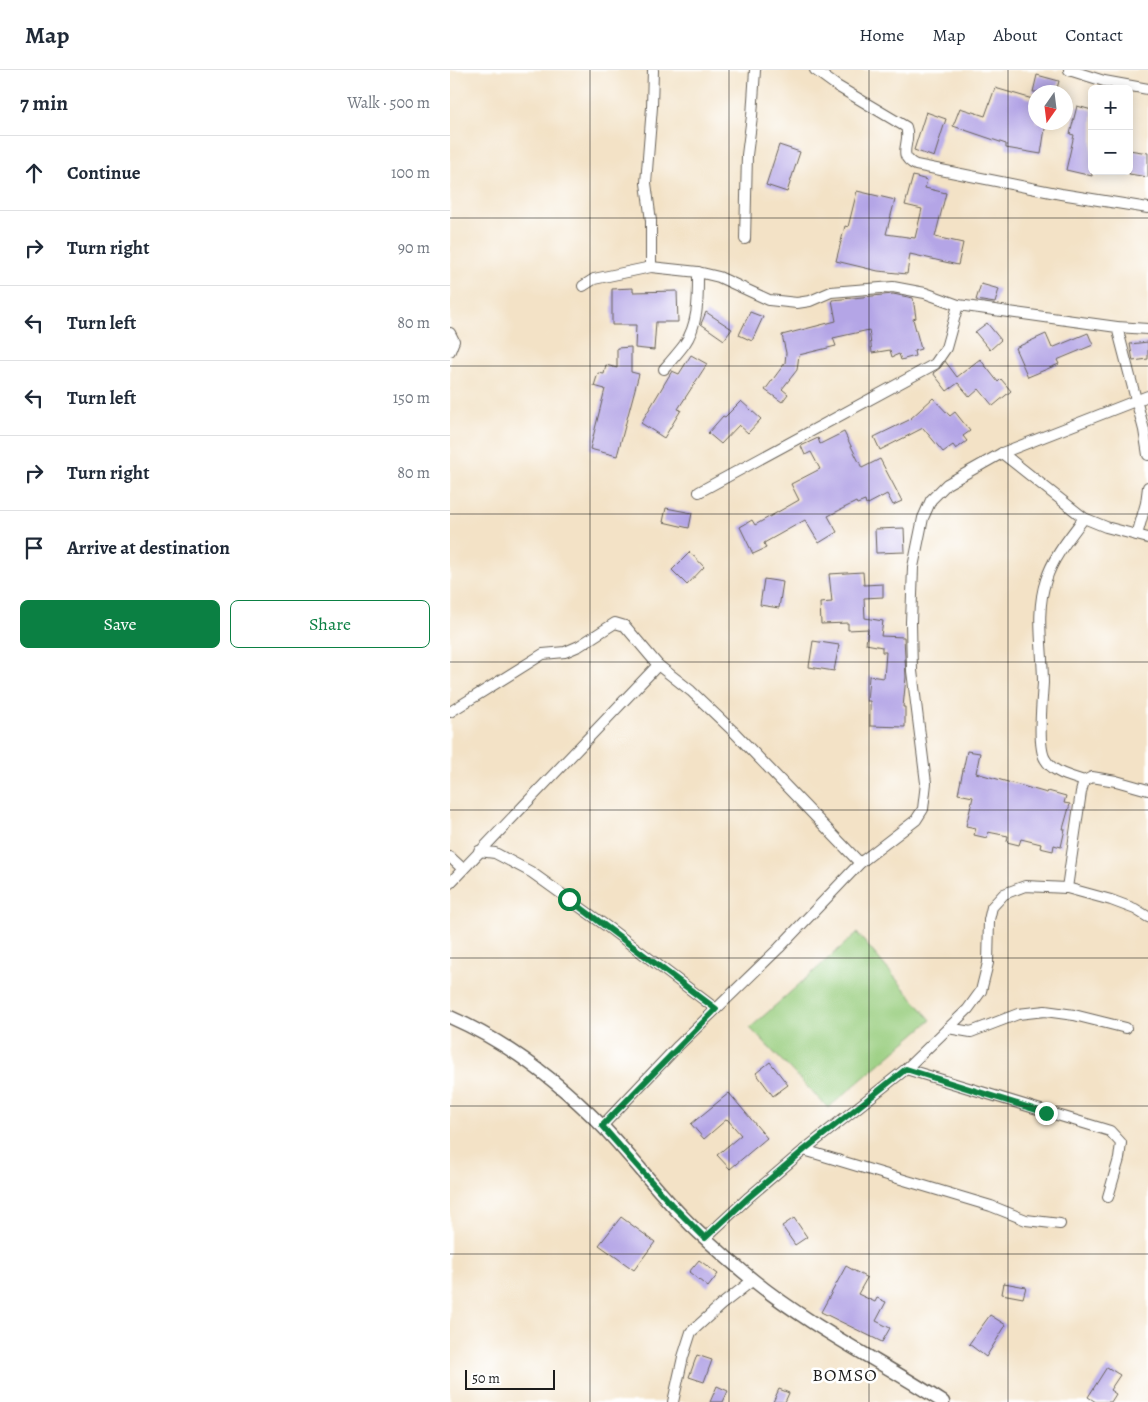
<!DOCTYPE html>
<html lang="en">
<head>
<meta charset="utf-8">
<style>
  body { margin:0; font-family:Alegreya,serif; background:#f6f6f7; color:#1f2937 }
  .controls { position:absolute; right:15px; top:15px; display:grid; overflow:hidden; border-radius:8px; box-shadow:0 2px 12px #0003 }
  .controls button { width:45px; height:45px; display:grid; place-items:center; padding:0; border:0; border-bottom:1px solid #e0e1e3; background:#fff; color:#1f2937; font:25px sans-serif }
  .compass { position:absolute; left:578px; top:15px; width:45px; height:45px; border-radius:50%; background:#fff; box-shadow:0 2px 12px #0003; rotate:194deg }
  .scale { position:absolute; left:15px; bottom:12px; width:90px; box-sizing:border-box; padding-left:5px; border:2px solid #1c1c1c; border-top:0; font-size:14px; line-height:18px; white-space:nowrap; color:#1c1c1c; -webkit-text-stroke:4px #fff; paint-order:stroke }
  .stop { position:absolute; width:15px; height:15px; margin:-11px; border:4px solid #0b8043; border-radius:50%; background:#fff }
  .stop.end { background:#0b8043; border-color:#fff; box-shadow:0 1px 5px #0008 }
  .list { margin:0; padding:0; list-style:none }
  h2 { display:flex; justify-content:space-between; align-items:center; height:65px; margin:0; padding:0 20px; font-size:21px }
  h2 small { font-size:16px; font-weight:400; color:#747a83 }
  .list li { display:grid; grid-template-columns:32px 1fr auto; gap:15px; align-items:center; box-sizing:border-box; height:75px; padding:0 20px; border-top:1px solid #e0e1e3 }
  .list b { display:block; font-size:19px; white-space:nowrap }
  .list em { font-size:16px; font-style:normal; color:#747a83 }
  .actions { display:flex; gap:10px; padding:15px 20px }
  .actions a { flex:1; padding:11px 0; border:1px solid #0b8043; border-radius:8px; text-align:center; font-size:18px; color:#0b8043 }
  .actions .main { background:#0b8043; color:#fff }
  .icon { flex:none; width:28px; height:28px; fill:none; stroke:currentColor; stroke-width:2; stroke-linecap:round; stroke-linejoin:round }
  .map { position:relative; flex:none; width:698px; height:1332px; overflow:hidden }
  header { display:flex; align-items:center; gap:30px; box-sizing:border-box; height:70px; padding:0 25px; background:#fff; border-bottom:1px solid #e0e1e3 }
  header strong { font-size:24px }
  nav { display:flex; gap:28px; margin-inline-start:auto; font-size:18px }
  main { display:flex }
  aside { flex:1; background:#fff }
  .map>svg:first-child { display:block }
</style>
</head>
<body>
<header>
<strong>Map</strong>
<nav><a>Home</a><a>Map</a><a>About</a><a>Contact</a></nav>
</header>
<main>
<aside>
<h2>7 min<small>Walk · 500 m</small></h2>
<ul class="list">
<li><svg class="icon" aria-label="ahead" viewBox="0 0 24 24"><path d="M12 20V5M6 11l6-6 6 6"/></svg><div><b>Continue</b></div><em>100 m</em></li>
<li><svg class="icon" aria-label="right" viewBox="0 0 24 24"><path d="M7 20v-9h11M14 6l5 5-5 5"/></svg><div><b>Turn right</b></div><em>90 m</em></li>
<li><svg class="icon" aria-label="left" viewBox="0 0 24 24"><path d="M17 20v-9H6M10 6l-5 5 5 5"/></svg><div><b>Turn left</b></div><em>80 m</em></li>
<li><svg class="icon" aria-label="left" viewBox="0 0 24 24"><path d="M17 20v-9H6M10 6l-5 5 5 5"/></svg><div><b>Turn left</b></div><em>150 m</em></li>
<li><svg class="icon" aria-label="right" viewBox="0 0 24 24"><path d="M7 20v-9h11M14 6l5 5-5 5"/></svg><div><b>Turn right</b></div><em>80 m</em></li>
<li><svg class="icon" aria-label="arrive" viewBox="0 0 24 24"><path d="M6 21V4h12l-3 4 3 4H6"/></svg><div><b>Arrive at destination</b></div></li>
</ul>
<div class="actions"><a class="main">Save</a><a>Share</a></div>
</aside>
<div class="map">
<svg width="698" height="1332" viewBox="0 0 698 1332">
  <rect width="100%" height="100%" fill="#fff"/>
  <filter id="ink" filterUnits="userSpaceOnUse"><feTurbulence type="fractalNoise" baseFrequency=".02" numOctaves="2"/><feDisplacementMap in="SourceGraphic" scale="10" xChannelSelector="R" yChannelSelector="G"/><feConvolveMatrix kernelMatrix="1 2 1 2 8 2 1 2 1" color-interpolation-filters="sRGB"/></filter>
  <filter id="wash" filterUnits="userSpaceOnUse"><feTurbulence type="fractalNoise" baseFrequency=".0096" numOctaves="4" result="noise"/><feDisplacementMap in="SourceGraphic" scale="20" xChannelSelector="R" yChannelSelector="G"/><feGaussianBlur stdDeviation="1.12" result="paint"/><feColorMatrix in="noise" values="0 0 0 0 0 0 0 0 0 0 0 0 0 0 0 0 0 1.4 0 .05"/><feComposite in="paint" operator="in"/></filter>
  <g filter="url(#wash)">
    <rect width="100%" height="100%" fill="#f3e2c6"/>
    <path fill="#98cd7e" stroke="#5a744d" d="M 407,863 L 481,950 L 378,1038 L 300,958 Z"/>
    <g id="blocks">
      <g fill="#b4a5e6">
        <path d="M 587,5 L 609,11 L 606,22 L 583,22 Z"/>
        <path d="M 545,18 L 586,30 L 586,52 L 596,52 L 591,84 L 556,78 L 556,74 L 503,56 L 510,38 L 535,46 Z"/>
        <path d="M 627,36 L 642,40 L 642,106 L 616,100 L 624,65 L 620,64 Z"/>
        <path d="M 476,42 L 496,49 L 484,87 L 464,80 Z"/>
        <path d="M 329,75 L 350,82 L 337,122 L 316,115 Z"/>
        <path d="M 679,80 L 698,83 L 698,107 L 679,104 Z"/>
        <path d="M 463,106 L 477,110 L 475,118 L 496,123 L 485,167 L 513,173 L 508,195 L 460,184 L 457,204 L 428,201 L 386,191 L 395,156 L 398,157 L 407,121 L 445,130 L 436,164 L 465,168 L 472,139 L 455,135 Z"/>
        <path d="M 531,214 L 549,219 L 545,233 L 526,230 Z"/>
        <path d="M 183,218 L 183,222 L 227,221 L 228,252 L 206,252 L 204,280 L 185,278 L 186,255 L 162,255 L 162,219 Z"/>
        <path d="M 443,224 L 463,228 L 466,248 L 463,249 L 471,279 L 464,281 L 465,286 L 451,290 L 449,284 L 442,287 L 440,280 L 422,283 L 419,260 L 383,268 L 386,276 L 349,285 L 347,300 L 332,319 L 338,324 L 332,332 L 315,320 L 335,293 L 336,283 L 332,265 L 386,251 L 382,230 Z"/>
        <path d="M 256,242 L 282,259 L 274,270 L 251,254 Z"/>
        <path d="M 300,242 L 313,247 L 302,271 L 289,265 Z"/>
        <path d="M 537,253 L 551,270 L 540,280 L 525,262 Z"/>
        <path d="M 638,263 L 643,275 L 607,290 L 609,294 L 578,307 L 565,278 L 596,264 L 602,278 Z"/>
        <path d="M 698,272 L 698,289 L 683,291 L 680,274 Z"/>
        <path d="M 181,277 L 181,302 L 189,304 L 167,386 L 140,379 L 155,319 L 144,316 L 148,303 L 154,304 L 156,295 L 167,298 L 167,278 Z"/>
        <path d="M 241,285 L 257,294 L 228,339 L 231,340 L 214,368 L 191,353 L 222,301 L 229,304 Z"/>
        <path d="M 530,289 L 548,312 L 551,309 L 561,321 L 543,336 L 529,319 L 520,327 L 508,313 L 497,321 L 483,303 L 490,298 L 495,291 L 507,307 Z"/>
        <path d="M 483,328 L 500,346 L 505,342 L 520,361 L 513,366 L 517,371 L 506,379 L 503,375 L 493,382 L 473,358 L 430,380 L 424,367 L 459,350 Z"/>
        <path d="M 291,331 L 311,349 L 298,363 L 289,355 L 271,374 L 258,363 L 273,346 L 275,347 Z"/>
        <path d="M 394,362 L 412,398 L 430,389 L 452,431 L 443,435 L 437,424 L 416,435 L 415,431 L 407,434 L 406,432 L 378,446 L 387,462 L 369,473 L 355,450 L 314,473 L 316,478 L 303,484 L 290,457 L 302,450 L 305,455 L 349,430 L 341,414 L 370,399 L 361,382 L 355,385 L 351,376 L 368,368 L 370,374 Z"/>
        <path d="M 216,438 L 242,443 L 239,458 L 213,452 Z"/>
        <path d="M 454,458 L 455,482 L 426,483 L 425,459 Z"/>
        <path d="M 240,482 L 254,497 L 237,515 L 222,500 Z"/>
        <path d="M 413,502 L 414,515 L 433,514 L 433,527 L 414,528 L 415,548 L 433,551 L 431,566 L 454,567 L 456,607 L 453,637 L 455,637 L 455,657 L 420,656 L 420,631 L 417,631 L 419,606 L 434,608 L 436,582 L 432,582 L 432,577 L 416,574 L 418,559 L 398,560 L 398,553 L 371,554 L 370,533 L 382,532 L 379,504 Z"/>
        <path d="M 314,509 L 333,512 L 329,538 L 310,535 Z"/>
        <path d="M 363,571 L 389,575 L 384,601 L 359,597 Z"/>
        <path d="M 517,681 L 530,683 L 526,703 L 597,723 L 598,721 L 616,726 L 614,733 L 620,734 L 613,759 L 615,759 L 611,777 L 604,775 L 603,781 L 590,778 L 591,774 L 571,769 L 569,775 L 557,772 L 558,766 L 538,762 L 537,768 L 524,765 L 526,758 L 516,756 L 523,727 L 508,724 Z"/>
        <path d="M 320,992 L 338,1015 L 323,1026 L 306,1003 Z"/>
        <path d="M 279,1023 L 317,1068 L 280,1099 L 267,1085 L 291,1065 L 277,1049 L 254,1069 L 241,1054 Z"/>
        <path d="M 171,1147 L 205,1172 L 184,1200 L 149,1175 Z"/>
        <path d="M 344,1148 L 357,1167 L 345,1175 L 332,1156 Z"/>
        <path d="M 249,1190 L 268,1204 L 258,1217 L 239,1202 Z"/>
        <path d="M 396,1196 L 417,1208 L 408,1224 L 425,1232 L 427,1228 L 436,1232 L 426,1251 L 440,1258 L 432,1272 L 371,1242 Z"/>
        <path d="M 554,1213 L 576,1217 L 573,1228 L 552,1224 Z"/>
        <path d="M 540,1245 L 556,1255 L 536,1287 L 519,1274 Z"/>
        <path d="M 247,1285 L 262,1290 L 254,1312 L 239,1307 Z"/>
        <path d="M 657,1297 L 670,1305 L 660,1320 L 666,1324 L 661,1332 L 646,1332 L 638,1327 Z"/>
        <path d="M 267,1316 L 278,1321 L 273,1332 L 260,1332 Z"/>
        <path d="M 329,1319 L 339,1323 L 335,1332 L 323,1332 Z"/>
      </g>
    </g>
  </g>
  <g filter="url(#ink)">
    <use href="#blocks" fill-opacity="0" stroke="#676158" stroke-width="1"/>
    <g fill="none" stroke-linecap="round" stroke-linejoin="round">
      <g stroke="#676158" stroke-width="12">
        <g id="minor">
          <path d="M 365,0 L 387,16 L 456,57 C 462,73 445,85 466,95 L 611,124 L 698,138"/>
          <path d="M 619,0 L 654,11 L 698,19"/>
          <path d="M 295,169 L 297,85 L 302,46 L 305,0"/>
          <path d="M 201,197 L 248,202 L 269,207 L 319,230 L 347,233 L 360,231 L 381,222 L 443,217 L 475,223 L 508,235 L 667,257 L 698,259"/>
          <path d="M 133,216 L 144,209 L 201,197 L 201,151 L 196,113 L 202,37 L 203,0"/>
          <path d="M 667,257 L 694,360 L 698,385"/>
          <path d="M 0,263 L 4,271 L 0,281"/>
          <path d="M 214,299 C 221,291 228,283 234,275 C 249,254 248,227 248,202"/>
          <path d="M 552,383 L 634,448 L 656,457 L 698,468"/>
          <path d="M 249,422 L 485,294 L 496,278 L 508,235"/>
          <path d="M 687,465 L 696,433 L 698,417"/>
          <path d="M 0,642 L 93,584 L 115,582 L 129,576 L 165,553 L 175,556 L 208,595 L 241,621 L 283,661 L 410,793"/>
          <path d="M 634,711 C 620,706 603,703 595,689 C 587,676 592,630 593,613 C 593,580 585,542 596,510 C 603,487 620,467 634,448"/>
          <path d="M 29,781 L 45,783 L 81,802 L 159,858 L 266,939"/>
          <path d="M 0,787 L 13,799"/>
          <path d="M 0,813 L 208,595"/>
          <path d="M 617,818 L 631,722 L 634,711 L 642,707 L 666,711 L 698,720"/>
          <path d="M 498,958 L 521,962 L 568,944 L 595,941 L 624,945 L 676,958"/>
          <path d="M 456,999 L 660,1061 L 671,1073 L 669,1089 L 658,1127"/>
          <path d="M 152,1056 L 228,976 L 329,878 L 410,793 L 466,750 L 473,739 L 476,713 L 462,601 L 461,552 L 463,497 L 473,448 L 481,430 L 497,414 L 552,383 L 698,326"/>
          <path d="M 354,1080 L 541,1136 L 576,1150 L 610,1154"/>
          <path d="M 255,1168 L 299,1127 L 354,1080 L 456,999 L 518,939 L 531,921 L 538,893 L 539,850 L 542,837 L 554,824 L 575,816 L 617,818 L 661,830 L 685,839 L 698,847"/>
          <path d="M 223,1332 L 233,1287 L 241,1262 L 271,1235 L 303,1210"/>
        </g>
      </g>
      <g stroke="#676158" stroke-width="15">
        <path id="tertiary" d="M 0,947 C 57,972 109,1012 152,1056 C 188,1093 218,1136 257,1170 C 272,1184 287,1197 303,1210 C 361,1257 430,1291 493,1332"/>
      </g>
      <use href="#minor" stroke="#fff" stroke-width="10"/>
      <use href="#tertiary" stroke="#fff" stroke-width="12"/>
    </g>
  </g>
  <g fill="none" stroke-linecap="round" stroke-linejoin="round" filter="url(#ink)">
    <path stroke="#0b8043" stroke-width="6" d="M 119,829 L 266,939 L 152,1056 L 221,1134 L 255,1168 L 299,1127 L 354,1080 L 456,999 L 596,1043"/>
  </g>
  <path fill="none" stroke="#1c1c1c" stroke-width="1" stroke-opacity="0.55" d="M 140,0 L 140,1332M 279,0 L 279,1332M 419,0 L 419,1332M 558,0 L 558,1332M 0,148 L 698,148M 0,296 L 698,296M 0,444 L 698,444M 0,592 L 698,592M 0,740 L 698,740M 0,888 L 698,888M 0,1036 L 698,1036M 0,1184 L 698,1184"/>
  <g text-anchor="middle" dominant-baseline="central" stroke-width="5" stroke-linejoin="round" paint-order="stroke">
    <g font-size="18" letter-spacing="1" fill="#1c1c1c" stroke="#fff">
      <text x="395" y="1305">BOMSO</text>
    </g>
  </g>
</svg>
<div class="controls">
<button>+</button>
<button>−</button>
</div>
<svg class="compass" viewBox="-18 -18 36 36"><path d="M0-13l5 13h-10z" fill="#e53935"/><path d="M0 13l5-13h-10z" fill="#747a83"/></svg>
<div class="scale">50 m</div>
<div class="stop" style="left:119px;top:829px"></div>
<div class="stop end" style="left:596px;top:1043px"></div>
</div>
</main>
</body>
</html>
